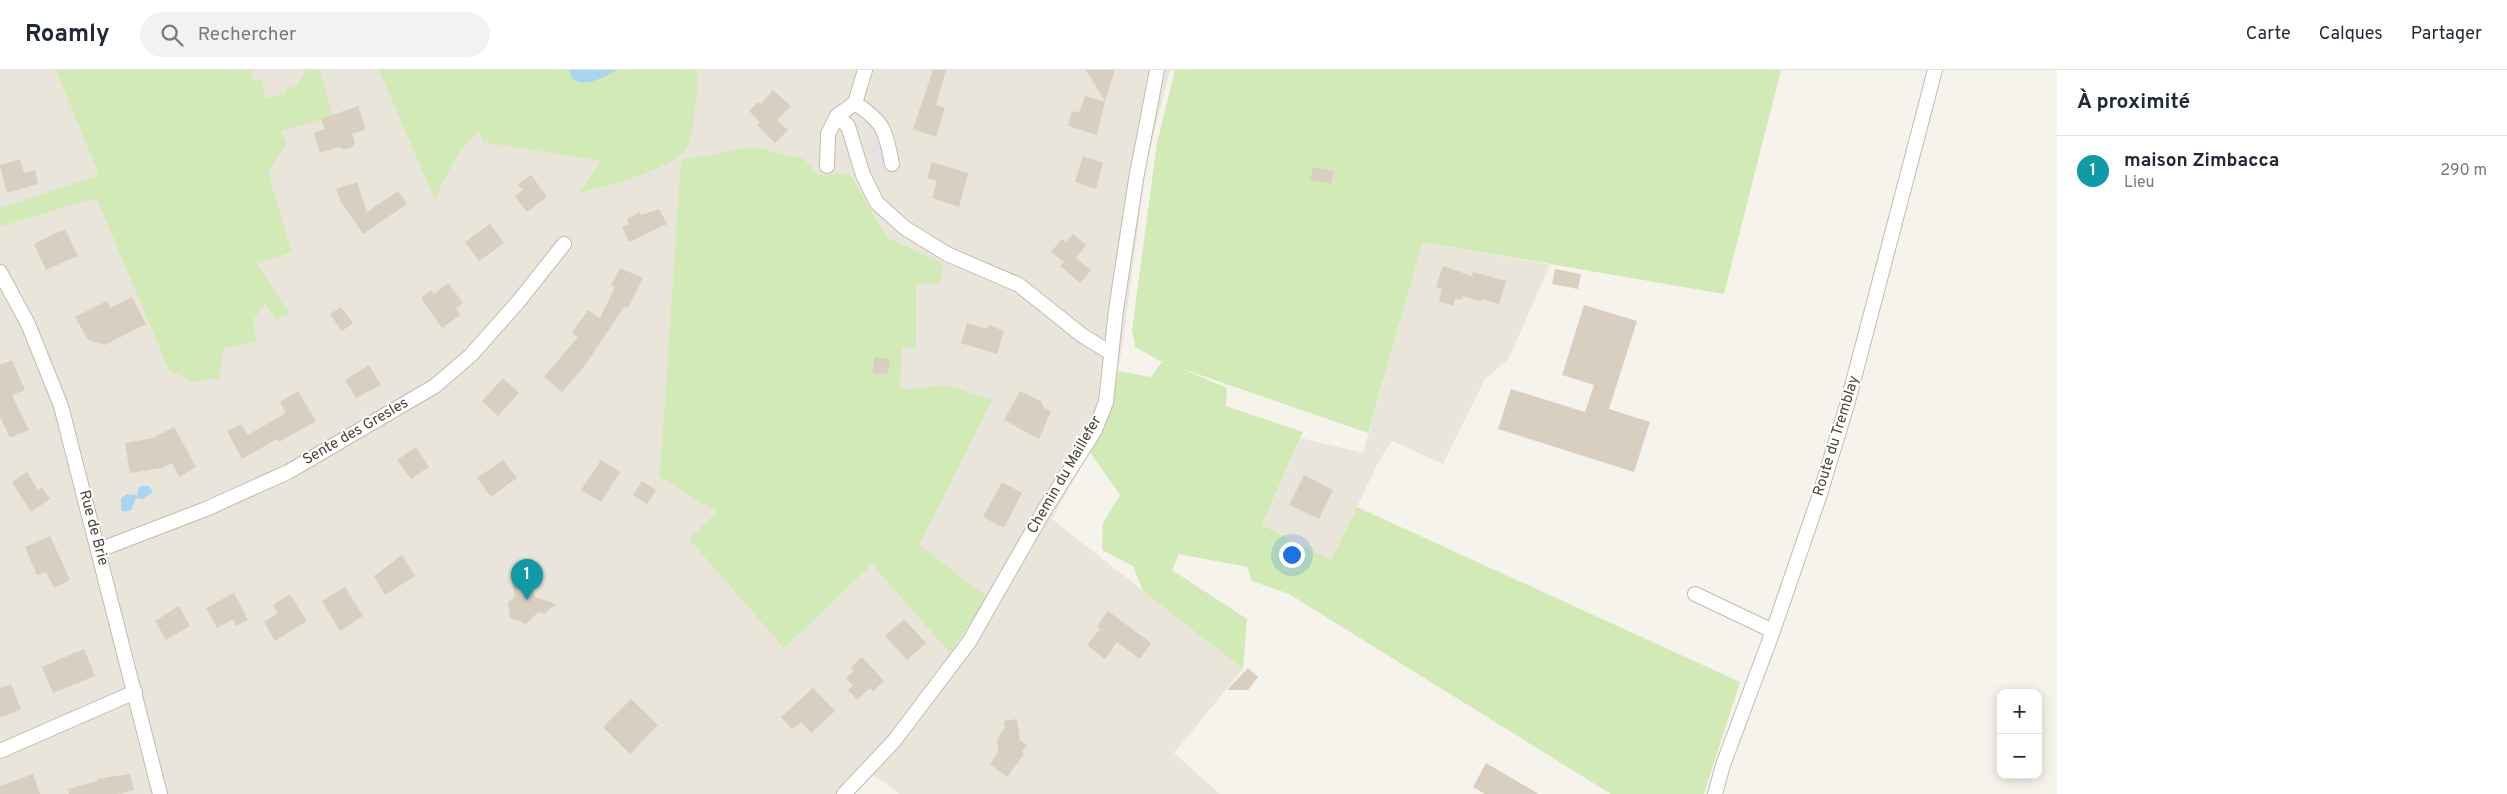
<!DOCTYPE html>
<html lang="fr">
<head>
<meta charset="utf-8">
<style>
  body { margin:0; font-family:Overpass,sans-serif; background:#f2f2f3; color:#1f2937 }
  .controls { position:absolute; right:15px; bottom:15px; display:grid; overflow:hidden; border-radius:10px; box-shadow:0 2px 12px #0003 }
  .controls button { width:45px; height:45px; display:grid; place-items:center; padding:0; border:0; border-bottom:1px solid #e0e1e3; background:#fff; color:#1f2937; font:25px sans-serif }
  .you { position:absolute; left:1291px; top:484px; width:18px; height:18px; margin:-12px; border:4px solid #fff; border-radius:50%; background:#1a73e8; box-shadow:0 0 0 8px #1a73e833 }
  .badge { display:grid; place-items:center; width:32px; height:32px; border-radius:50%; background:#b45309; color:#fff; font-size:16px; font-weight:700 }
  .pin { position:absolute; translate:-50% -41px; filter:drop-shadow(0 1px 2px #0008) }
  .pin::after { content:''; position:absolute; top:26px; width:18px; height:15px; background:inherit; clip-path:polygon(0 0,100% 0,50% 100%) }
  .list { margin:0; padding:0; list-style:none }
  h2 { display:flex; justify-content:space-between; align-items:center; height:65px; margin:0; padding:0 20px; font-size:21px }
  h2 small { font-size:16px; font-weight:400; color:#747a83 }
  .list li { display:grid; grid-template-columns:32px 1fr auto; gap:15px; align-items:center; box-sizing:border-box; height:70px; padding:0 20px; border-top:1px solid #e0e1e3 }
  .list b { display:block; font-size:19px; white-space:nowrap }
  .list p { margin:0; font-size:16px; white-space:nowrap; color:#747a83 }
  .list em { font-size:16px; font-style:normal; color:#747a83 }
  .icon { flex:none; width:28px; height:28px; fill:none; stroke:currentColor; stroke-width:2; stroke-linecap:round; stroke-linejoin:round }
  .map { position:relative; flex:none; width:2057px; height:724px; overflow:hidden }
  header { display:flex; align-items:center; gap:30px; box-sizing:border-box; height:70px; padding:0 25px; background:#fff; border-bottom:1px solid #e0e1e3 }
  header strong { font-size:24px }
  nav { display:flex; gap:28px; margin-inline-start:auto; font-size:18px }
  .search { width:350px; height:45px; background:#f2f2f3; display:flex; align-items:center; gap:12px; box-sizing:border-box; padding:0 18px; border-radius:28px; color:#747a83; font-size:19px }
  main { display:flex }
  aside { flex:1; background:#fff }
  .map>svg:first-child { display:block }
</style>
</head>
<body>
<header>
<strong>Roamly</strong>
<div class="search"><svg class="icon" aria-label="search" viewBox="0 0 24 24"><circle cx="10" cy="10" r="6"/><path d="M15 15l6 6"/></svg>Rechercher</div>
<nav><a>Carte</a><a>Calques</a><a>Partager</a></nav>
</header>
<main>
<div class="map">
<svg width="2057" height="724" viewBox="0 0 2057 724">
  <rect width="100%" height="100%" fill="#f6f3ec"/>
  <g fill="#eae5da">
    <path d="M 0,0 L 1170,0 L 1147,90 L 1122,278 L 1111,341 L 1052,449 L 1243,599 L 1174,683 L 1220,724 L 899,724 L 874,705 L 852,724 L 0,724 Z"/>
    <path d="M 1423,172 L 1550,195 L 1508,290 L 1485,309 L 1443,394 L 1392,371 L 1380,389 L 1331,490 L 1262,455 L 1301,368 L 1363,383 Z"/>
  </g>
  <g fill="#d2eab5">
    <path d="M 56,0 L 251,0 L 253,10 L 262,9 L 265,28 L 285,24 L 285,19 L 297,16 L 306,0 L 320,0 L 333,46 L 280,61 L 287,73 L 268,103 L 292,182 L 257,194 L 290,245 L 276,249 L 265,234 L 253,250 L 257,271 L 223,278 L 219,308 L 193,312 L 169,300 L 97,129 L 83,131 L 0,157 L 0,138 L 99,105 Z"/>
    <path d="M 379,0 L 698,0 C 698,17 694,62 687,77 C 675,100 603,116 578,124 L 601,91 L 483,72 L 479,61 C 459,79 446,104 435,130 Z"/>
    <path d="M 1175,0 L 1781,0 L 1724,224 L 1423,172 L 1368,363 L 1177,297 L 1227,318 L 1226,336 L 1303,362 L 1262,455 L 1331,490 L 1357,437 L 1740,612 L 1704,724 L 1611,724 L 1289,524 L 1252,511 L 1247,497 L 1179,484 L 1172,500 L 1247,549 L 1243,599 L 1143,521 L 1133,496 L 1102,480 L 1103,453 L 1120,425 L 1089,381 L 1111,341 L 1118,301 L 1151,307 L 1162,292 L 1135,277 L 1132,260 L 1157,73 Z"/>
    <path d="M 754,77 L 804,89 L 817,105 L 850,104 L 887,168 L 943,193 L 940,214 L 916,213 L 916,279 L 902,276 L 900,320 L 946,315 L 992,330 L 919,475 L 987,527 L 950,583 L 872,494 L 784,578 L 689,469 L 717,442 L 660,407 L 681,90 Z"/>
  </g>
  <path fill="#e5e3e0" d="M 877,62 L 884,84 L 885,100 L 872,100 L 870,80 L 865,68 Z"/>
  <g fill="#a9d4f2">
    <path d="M 569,0 L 617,0 C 604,7 588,17 573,10 Z"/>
    <path d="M 142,416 L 149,416 L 153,422 L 143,429 L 136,428 L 131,440 L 124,442 L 121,440 L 121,428 L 127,424 L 137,425 L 139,417 Z"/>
  </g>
  <g fill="#d8cfc1">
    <path d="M 933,0 L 946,0 L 936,35 L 945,38 L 936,67 L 913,59 Z"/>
    <path d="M 1086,0 L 1115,0 L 1105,31 Z"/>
    <path d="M 773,20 L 791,36 L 777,50 L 788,60 L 775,73 L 757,55 L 760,52 L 749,41 L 758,32 L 761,34 Z"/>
    <path d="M 1085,26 L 1105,32 L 1097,65 L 1068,56 L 1072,41 L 1079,43 Z"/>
    <path d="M 358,36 L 366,59 L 352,64 L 355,72 L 352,77 L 344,80 L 339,77 L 320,83 L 314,63 L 325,59 L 321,49 Z"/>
    <path d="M 1083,86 L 1103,93 L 1096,119 L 1075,112 Z"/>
    <path d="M 20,89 L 24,103 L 35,100 L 38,114 L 7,123 L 0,95 Z"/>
    <path d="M 932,92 L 968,103 L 959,137 L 932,128 L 937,111 L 927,108 Z"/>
    <path d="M 1313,97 L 1334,101 L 1331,114 L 1310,110 Z"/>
    <path d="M 531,105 L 547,127 L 527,142 L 515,126 L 523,120 L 518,114 Z"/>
    <path d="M 357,112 L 367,142 L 398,121 L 407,134 L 363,164 L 341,132 L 336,119 Z"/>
    <path d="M 659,139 L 667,154 L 629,172 L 622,157 L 629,154 L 627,149 L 640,142 L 641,145 Z"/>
    <path d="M 490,154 L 504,173 L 479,191 L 465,172 Z"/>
    <path d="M 65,159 L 78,186 L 46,200 L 34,174 Z"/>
    <path d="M 1073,164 L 1086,175 L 1076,188 L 1091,200 L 1080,213 L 1060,196 L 1064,192 L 1051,182 L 1062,169 L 1066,172 Z"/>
    <path d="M 1443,196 L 1472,206 L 1473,202 L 1506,211 L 1499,234 L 1482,229 L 1481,232 L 1463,226 L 1461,230 L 1455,229 L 1453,236 L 1439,231 L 1442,219 L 1436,217 Z"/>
    <path d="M 620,198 L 643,208 L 628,238 L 624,237 L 583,298 L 562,322 L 544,307 L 578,267 L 572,263 L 588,240 L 600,248 L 615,217 L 611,215 Z"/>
    <path d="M 1555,199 L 1581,204 L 1578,219 L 1552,214 Z"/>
    <path d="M 448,213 L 463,233 L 456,238 L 460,245 L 442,258 L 421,228 L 431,220 L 434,224 Z"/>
    <path d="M 132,227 L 146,254 L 105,275 L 88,270 L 75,247 L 107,231 L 110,238 Z"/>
    <path d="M 1584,235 L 1637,251 L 1609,339 L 1650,352 L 1634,402 L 1498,359 L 1511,319 L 1585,342 L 1594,315 L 1562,305 Z"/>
    <path d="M 341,237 L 353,253 L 342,261 L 330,244 Z"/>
    <path d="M 967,253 L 987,259 L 989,255 L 1004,261 L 997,284 L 961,273 Z"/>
    <path d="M 874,287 L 890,289 L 888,304 L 873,303 Z"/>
    <path d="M 12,290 L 25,320 L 12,325 L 29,360 L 10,368 L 0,347 L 0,295 Z"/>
    <path d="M 369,295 L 381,315 L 356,328 L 345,310 Z"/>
    <path d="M 503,308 L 519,323 L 498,346 L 482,331 Z"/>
    <path d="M 298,321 L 316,351 L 279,372 L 277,369 L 242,389 L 227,361 L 241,354 L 248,365 L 286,343 L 280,332 Z"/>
    <path d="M 1020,321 L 1041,331 L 1044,338 L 1051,341 L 1039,369 L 1004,350 Z"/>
    <path d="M 174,357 L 196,397 L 179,407 L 172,393 L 162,398 L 130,403 L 125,373 L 153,368 Z"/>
    <path d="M 416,377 L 429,397 L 411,409 L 397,390 Z"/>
    <path d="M 503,390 L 517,408 L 491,427 L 477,408 Z"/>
    <path d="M 601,390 L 620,402 L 601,432 L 581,420 Z"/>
    <path d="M 27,402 L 38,420 L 42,417 L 50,429 L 31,442 L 12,412 Z"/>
    <path d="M 1304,405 L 1333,420 L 1319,449 L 1289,435 Z"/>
    <path d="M 642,411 L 656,420 L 647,434 L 633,425 Z"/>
    <path d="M 1002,412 L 1022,423 L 1004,458 L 983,447 Z"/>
    <path d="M 50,466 L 70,510 L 54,518 L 46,502 L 37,505 L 25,477 Z"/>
    <path d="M 402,485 L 415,506 L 385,525 L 374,506 Z"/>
    <path d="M 521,503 L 531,507 L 535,527 L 556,534 L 544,544 L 538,542 L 526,554 L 510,548 L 508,533 L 515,526 L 512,512 Z"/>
    <path d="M 345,517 L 363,546 L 340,561 L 322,531 Z"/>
    <path d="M 234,523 L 248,550 L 236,556 L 233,549 L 217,558 L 206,538 Z"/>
    <path d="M 290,524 L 307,551 L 275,571 L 264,552 L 278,543 L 273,535 Z"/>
    <path d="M 179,536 L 190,556 L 166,570 L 155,551 Z"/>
    <path d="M 1108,541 L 1151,573 L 1140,589 L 1117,572 L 1105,589 L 1087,575 L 1100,559 L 1097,556 Z"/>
    <path d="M 904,549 L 926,573 L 907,590 L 885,566 Z"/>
    <path d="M 84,579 L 95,606 L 53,623 L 42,597 Z"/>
    <path d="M 862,587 L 884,611 L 873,621 L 870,618 L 857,630 L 848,620 L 853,616 L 846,608 L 854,601 L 851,597 Z"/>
    <path d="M 1248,598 L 1258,607 L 1248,620 L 1227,620 Z"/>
    <path d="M 11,614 L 21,639 L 0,648 L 0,618 Z"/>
    <path d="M 813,618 L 835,641 L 811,663 L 801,652 L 792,659 L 781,647 Z"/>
    <path d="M 631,629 L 658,655 L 630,684 L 603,657 Z"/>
    <path d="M 1017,649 L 1020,670 L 1027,675 L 1022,682 L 1024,684 L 1007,707 L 990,694 L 998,682 L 997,669 L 1005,658 L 1004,651 Z"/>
    <path d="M 1486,693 L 1539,724 L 1485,724 L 1473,717 Z"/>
    <path d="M 33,704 L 40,724 L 0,724 L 0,716 Z"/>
    <path d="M 130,704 L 134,720 L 118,724 L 69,724 L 68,719 L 98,711 L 97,709 Z"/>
  </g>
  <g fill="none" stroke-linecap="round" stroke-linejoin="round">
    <g stroke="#c2bbae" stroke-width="16">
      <g id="street">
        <path d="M 855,33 C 885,53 885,60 892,94"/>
        <path d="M 837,46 L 848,56 L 863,105 L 877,133 L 905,158 L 947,184 L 1019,215 L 1083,266 L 1111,283"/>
        <path d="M 827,96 L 828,64 L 837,46 L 855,33 L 865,0"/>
        <path d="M 0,202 L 28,254 L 61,336 L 160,724"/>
        <path d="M 99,480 L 206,439 L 288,402 L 435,316 L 471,285 L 518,232 L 564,174"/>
        <path d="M 1695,524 L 1773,561"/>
        <path d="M 0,681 L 135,622"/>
        <path d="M 844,724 L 894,671 L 969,572 L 1045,439 L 1095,360 L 1106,332 L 1116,240 L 1136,109 L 1157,0"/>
        <path d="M 1715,724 L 1723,695 L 1773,561 L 1819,427 L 1847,335 L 1935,0"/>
      </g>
    </g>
    <use href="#street" stroke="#fff" stroke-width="14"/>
  </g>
  <g text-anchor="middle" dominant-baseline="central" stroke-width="4" stroke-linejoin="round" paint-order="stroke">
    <g font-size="15" fill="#4b4439" stroke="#fff">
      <text transform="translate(356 362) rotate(-30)">Sente des Gresles</text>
      <text transform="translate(1837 366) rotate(-73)">Route du Tremblay</text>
      <text transform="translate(1065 405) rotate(-60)">Chemin du Maillefer</text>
      <text transform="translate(93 458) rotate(75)">Rue de Brie</text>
    </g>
  </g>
</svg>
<div class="controls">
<button>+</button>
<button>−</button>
</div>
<div class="you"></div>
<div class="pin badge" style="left:527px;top:530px;background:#0f9aa8">1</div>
</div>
<aside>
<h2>À proximité<small></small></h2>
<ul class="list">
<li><span class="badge" style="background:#0f9aa8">1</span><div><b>maison Zimbacca</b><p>Lieu</p></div><em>290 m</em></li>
</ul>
</aside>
</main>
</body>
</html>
